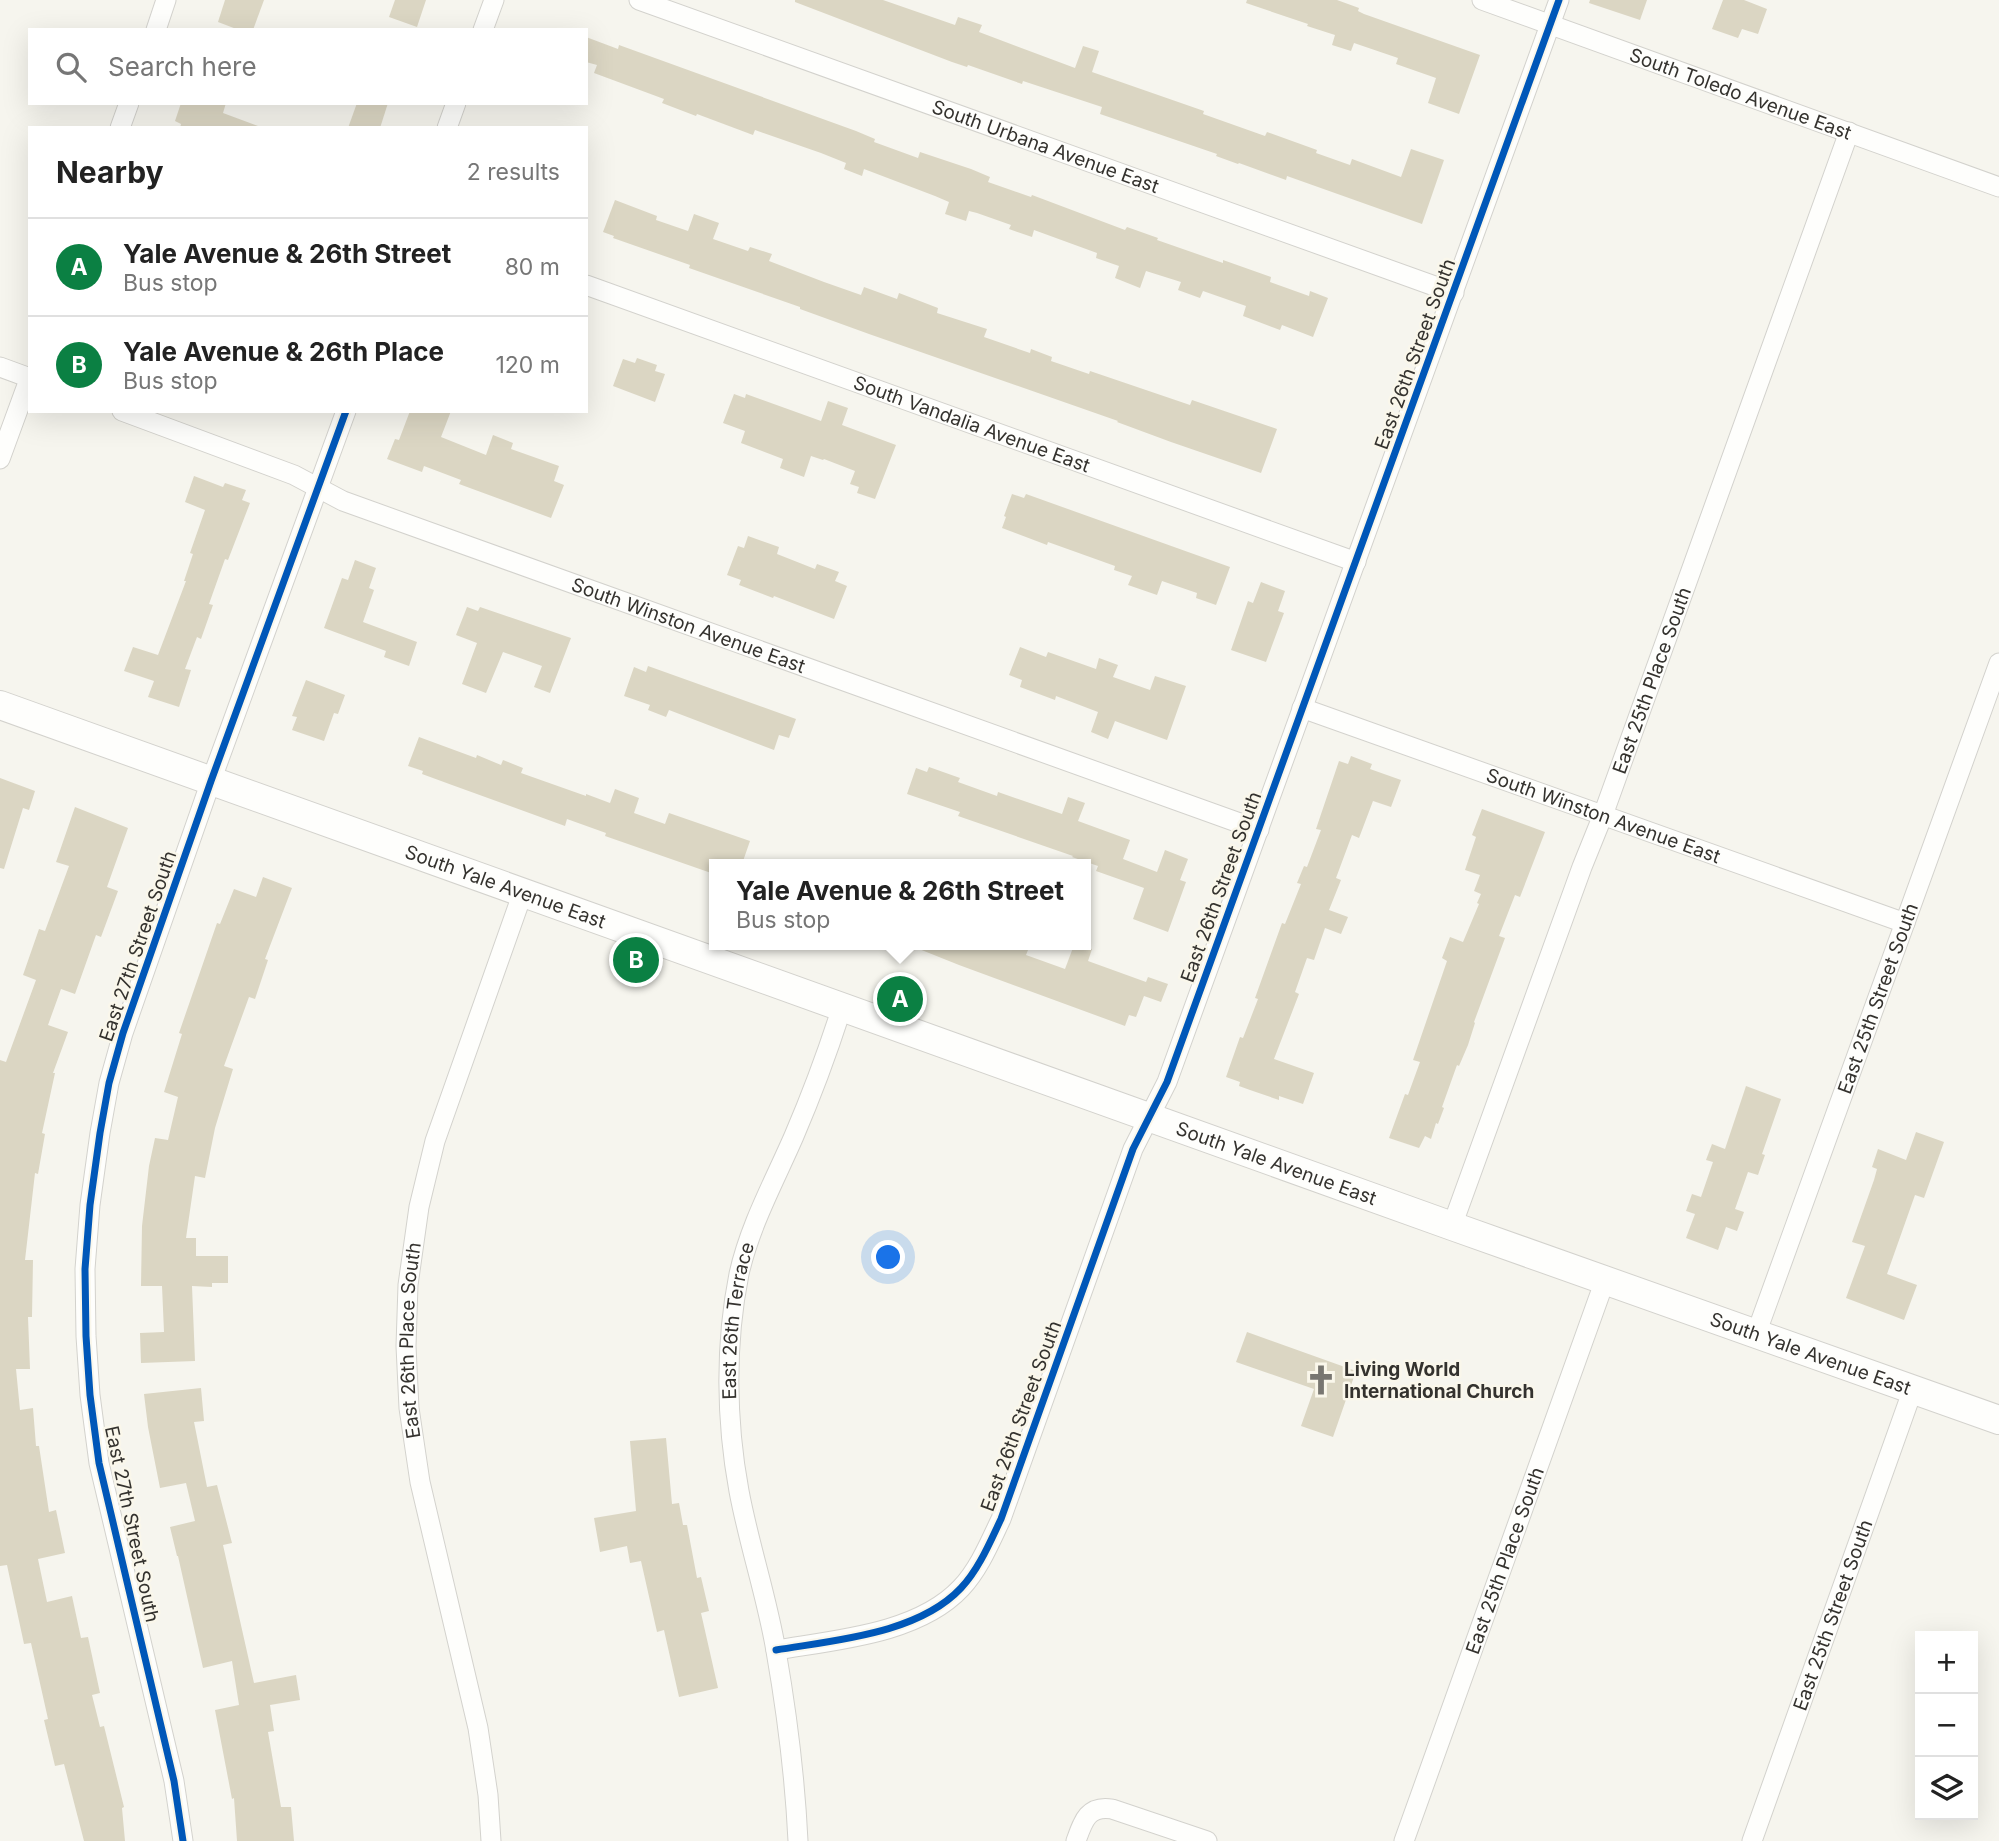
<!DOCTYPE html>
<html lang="en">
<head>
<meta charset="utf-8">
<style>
  body { margin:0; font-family:Inter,sans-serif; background:#f2f2f2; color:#222 }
  .controls { position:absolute; right:21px; bottom:21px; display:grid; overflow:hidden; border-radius:0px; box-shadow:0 7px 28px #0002 }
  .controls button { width:63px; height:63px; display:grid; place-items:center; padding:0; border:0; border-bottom:2px solid #e0e0e0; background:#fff; color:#222; font:35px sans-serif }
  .you { position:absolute; left:889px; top:1258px; width:24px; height:24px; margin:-18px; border:5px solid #fff; border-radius:50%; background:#1a73e8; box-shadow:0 0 0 10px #1a73e833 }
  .badge { display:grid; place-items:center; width:46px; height:46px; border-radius:50%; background:#0b8043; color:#fff; font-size:23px; font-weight:700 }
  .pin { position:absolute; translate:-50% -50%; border:4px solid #fff; box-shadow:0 2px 7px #0006 }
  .popup { position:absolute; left:709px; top:859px; width:382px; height:91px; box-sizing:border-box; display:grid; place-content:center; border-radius:0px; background:#fff; filter:drop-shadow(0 2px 5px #0005); font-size:23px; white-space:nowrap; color:#767676 }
  .popup b { font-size:26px; color:#222 }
  .popup::after { content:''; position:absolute; left:50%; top:100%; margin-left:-14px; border:14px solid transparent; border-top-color:#fff }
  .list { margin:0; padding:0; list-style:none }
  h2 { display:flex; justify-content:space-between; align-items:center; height:91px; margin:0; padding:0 28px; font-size:30px }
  h2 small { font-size:23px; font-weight:400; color:#767676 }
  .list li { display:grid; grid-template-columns:46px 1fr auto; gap:21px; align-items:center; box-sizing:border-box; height:98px; padding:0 28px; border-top:2px solid #e0e0e0 }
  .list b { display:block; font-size:26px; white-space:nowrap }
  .list p { margin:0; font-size:23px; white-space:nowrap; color:#767676 }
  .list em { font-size:23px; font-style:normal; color:#767676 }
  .icon { flex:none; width:38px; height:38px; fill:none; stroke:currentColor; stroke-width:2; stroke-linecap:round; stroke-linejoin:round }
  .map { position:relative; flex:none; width:1999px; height:1841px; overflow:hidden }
  .search { position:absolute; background:#fff; box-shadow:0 7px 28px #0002; left:28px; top:28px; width:560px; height:77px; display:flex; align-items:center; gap:18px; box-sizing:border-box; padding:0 24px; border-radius:0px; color:#767676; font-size:26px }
  .panel { position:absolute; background:#fff; box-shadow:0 7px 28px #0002; left:28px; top:126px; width:560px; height:287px; border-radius:0px }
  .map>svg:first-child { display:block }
</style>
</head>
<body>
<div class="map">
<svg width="1999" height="1841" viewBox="0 0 1999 1841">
  <rect width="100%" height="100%" fill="#f6f5ee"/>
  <g fill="#dbd6c3">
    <path d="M 225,0 L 264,0 L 253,30 L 239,30 L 218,22 Z"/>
    <path d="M 395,0 L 426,0 L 417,27 L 389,17 Z"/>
    <path d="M 795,0 L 883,0 L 955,25 L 958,17 L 982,25 L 979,32 L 1075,68 L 1083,46 L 1099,51 L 1092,72 L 1204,111 L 1203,114 L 1265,136 L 1267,132 L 1317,150 L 1316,153 L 1350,165 L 1352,159 L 1401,177 L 1411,149 L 1444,160 L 1422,224 L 1287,176 L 1286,180 L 1239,163 L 1238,164 L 1216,156 L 1217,154 L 1100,114 L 1102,107 L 1023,81 L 1022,84 L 968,65 L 967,67 L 952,62 L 795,2 Z"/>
    <path d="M 1247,0 L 1337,0 L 1359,8 L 1358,11 L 1364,14 L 1480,55 L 1459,114 L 1428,103 L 1436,78 L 1396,64 L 1398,58 L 1354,43 L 1351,51 L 1332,45 L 1335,35 L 1307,26 L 1308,24 L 1246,3 Z"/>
    <path d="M 1590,0 L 1647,0 L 1640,20 L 1589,3 Z"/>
    <path d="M 1723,0 L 1744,0 L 1767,9 L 1758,34 L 1742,29 L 1738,38 L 1712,29 Z"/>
    <path d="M 586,37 L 618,49 L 619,45 L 856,131 L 875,139 L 874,142 L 918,158 L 920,152 L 971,169 L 990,177 L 988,182 L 1031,197 L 1032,195 L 1125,230 L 1127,227 L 1158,238 L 1157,240 L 1223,263 L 1223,260 L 1271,277 L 1270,282 L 1309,296 L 1310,291 L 1328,298 L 1313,337 L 1282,325 L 1280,330 L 1243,316 L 1246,306 L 1203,291 L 1200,298 L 1178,290 L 1181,282 L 1146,271 L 1140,288 L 1115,278 L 1119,266 L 1096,258 L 1097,253 L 1034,230 L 1032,237 L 1009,229 L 1011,225 L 977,213 L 969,211 L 966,221 L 945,214 L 949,202 L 935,196 L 864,169 L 862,176 L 844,169 L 846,163 L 821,153 L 755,130 L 753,135 L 697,114 L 696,116 L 662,103 L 664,99 L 594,73 L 597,65 L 586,62 Z"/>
    <path d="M 181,103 L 226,103 L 223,113 L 258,126 L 257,128 L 180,128 L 181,124 L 175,121 Z"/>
    <path d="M 357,103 L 388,103 L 380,128 L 348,128 Z"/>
    <path d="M 615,200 L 657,216 L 656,220 L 688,231 L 694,214 L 719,223 L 713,239 L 748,251 L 750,247 L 772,254 L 769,261 L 824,282 L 861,295 L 864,287 L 897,299 L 899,293 L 938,308 L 937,313 L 987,329 L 984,337 L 1030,353 L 1031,349 L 1052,357 L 1051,361 L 1089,374 L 1090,371 L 1190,405 L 1192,400 L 1277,429 L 1261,473 L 1171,442 L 1117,422 L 1118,421 L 869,334 L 800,309 L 800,307 L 689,268 L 690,265 L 613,238 L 614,236 L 603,232 Z"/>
    <path d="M 637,358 L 657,365 L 655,371 L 665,374 L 655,402 L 613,386 L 623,359 L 635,363 Z"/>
    <path d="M 734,394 L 745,398 L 746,394 L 821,421 L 828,401 L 848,408 L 842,425 L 896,445 L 875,499 L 857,493 L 859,487 L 850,484 L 855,471 L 824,459 L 823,460 L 811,456 L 804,477 L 780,468 L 783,459 L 741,443 L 745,431 L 723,423 Z"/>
    <path d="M 410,411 L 451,411 L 441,437 L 486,455 L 493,435 L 513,443 L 511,449 L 559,466 L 554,481 L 564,485 L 551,518 L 459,484 L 461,480 L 424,466 L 422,472 L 387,459 L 395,439 L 399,440 Z"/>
    <path d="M 194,476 L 223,487 L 225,483 L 246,490 L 242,500 L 250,503 L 228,560 L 225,559 L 209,604 L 213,605 L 201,639 L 197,637 L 185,669 L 191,670 L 179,707 L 148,697 L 154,681 L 124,671 L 133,647 L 158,655 L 186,581 L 184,581 L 193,554 L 190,553 L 205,510 L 185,502 Z"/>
    <path d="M 1012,494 L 1024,498 L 1026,494 L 1230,567 L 1216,605 L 1196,598 L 1197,593 L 1162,581 L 1157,595 L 1128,585 L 1132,576 L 1114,570 L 1115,566 L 1048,542 L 1047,545 L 1002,528 L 1006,517 L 1004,516 Z"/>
    <path d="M 748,536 L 779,547 L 777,554 L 815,569 L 817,564 L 839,572 L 835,581 L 847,586 L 834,619 L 774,596 L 773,598 L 739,585 L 741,580 L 727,575 L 738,546 L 744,548 Z"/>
    <path d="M 355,560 L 376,568 L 369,588 L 374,590 L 363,622 L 417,642 L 409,666 L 384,657 L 386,651 L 324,628 L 342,578 L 348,580 Z"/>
    <path d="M 1261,582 L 1285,591 L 1278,611 L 1284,613 L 1266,662 L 1231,650 L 1248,601 L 1253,603 Z"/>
    <path d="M 467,607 L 478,611 L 480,607 L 571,638 L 550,693 L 534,687 L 542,666 L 503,652 L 486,693 L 462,684 L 477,643 L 456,635 Z"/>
    <path d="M 1020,647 L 1046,657 L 1048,652 L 1096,669 L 1099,658 L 1118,665 L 1113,677 L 1150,690 L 1155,676 L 1186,686 L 1167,740 L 1115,721 L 1108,739 L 1091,732 L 1098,712 L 1056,696 L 1055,700 L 1020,687 L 1022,680 L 1009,675 Z"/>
    <path d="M 648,666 L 796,719 L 789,738 L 779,735 L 774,750 L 669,710 L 666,717 L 648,710 L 650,705 L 624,696 L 634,667 L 646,672 Z"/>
    <path d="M 306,680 L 345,695 L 338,714 L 334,713 L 324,741 L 292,730 L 297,717 L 292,716 Z"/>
    <path d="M 419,737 L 476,758 L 477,755 L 501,765 L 503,760 L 523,768 L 521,773 L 586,796 L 586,794 L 610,803 L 615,789 L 639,798 L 634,813 L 665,824 L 669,813 L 750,841 L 742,864 L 715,864 L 714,874 L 605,836 L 606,833 L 567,819 L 565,826 L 452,785 L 422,774 L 423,771 L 408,766 Z"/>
    <path d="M 1351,756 L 1372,764 L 1370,769 L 1401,780 L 1391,807 L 1373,801 L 1359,838 L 1352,835 L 1336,878 L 1341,880 L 1329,910 L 1348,917 L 1341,934 L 1325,928 L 1314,960 L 1307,958 L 1295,992 L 1299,994 L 1274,1059 L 1314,1073 L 1303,1104 L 1279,1096 L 1279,1100 L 1250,1090 L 1239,1086 L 1240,1082 L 1226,1077 L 1240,1037 L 1243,1038 L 1258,999 L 1255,998 L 1282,923 L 1285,924 L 1301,884 L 1297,883 L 1304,866 L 1307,867 L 1321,830 L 1316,829 L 1339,761 L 1348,764 Z"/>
    <path d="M 929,767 L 960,778 L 958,782 L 997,796 L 998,792 L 1062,814 L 1068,797 L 1085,803 L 1078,821 L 1130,840 L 1123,859 L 1157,872 L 1165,850 L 1188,859 L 1180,880 L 1186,882 L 1168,932 L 1133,919 L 1144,888 L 1096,871 L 1098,866 L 1072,857 L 1073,856 L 958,816 L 960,812 L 907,794 L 916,768 L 927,772 Z"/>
    <path d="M 0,778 L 35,791 L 29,810 L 23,808 L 4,869 L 0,868 Z"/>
    <path d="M 75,807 L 128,828 L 107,887 L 118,891 L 101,937 L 96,935 L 75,994 L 61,989 L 48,1025 L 68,1032 L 53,1073 L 55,1073 L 42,1133 L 45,1134 L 38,1174 L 35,1173 L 25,1260 L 33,1260 L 32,1317 L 28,1317 L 30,1369 L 16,1369 L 20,1410 L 33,1408 L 36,1446 L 39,1446 L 49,1512 L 56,1510 L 65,1553 L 38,1559 L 47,1602 L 72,1596 L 81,1638 L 88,1637 L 100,1693 L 92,1695 L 100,1727 L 104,1726 L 124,1807 L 122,1808 L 125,1841 L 84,1841 L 64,1764 L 55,1766 L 44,1720 L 48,1719 L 31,1643 L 24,1644 L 7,1565 L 0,1566 L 0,1060 L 6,1062 L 36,980 L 23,975 L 39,929 L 45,931 L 69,866 L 56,862 Z"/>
    <path d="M 1482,809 L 1545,832 L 1520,897 L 1515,895 L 1499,936 L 1505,938 L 1474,1022 L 1475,1023 L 1468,1045 L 1459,1066 L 1457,1065 L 1442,1107 L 1444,1108 L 1438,1124 L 1436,1123 L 1431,1139 L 1425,1136 L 1419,1148 L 1389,1138 L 1405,1094 L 1408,1095 L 1420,1062 L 1413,1060 L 1447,961 L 1442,958 L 1450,937 L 1463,942 L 1479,904 L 1477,903 L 1481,894 L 1474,891 L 1480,875 L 1465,870 L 1476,837 L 1472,835 Z"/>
    <path d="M 263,877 L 292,888 L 265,959 L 268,960 L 255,999 L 249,997 L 224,1066 L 233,1069 L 215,1128 L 205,1178 L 195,1176 L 186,1238 L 196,1238 L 196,1256 L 228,1256 L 228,1283 L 212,1283 L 212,1287 L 192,1286 L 195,1361 L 141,1363 L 140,1333 L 164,1332 L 162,1286 L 141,1286 L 142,1226 L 149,1166 L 155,1138 L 168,1140 L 178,1097 L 164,1092 L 182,1034 L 179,1033 L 217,923 L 220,924 L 234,889 L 256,897 Z"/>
    <path d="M 909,945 L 1030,945 L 1026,955 L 1065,969 L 1074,945 L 1079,945 L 1092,949 L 1088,961 L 1146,982 L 1148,977 L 1168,984 L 1161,1002 L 1144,996 L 1136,1017 L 1129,1015 L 1125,1026 L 959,965 Z"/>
    <path d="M 1746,1086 L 1781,1099 L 1762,1154 L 1765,1155 L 1758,1175 L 1748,1172 L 1735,1209 L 1744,1212 L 1737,1231 L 1726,1227 L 1718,1250 L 1686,1238 L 1695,1214 L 1686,1211 L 1692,1194 L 1701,1197 L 1713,1162 L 1706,1160 L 1712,1144 L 1725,1149 Z"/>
    <path d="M 1916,1132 L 1944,1142 L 1924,1198 L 1915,1195 L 1887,1274 L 1917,1285 L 1904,1320 L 1846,1298 L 1865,1246 L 1852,1242 L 1874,1180 L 1877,1169 L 1872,1167 L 1878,1149 L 1906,1160 Z"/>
    <path d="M 1247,1332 L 1356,1371 L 1333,1437 L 1301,1426 L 1314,1389 L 1236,1362 Z"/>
    <path d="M 201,1388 L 204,1421 L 194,1422 L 207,1487 L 217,1485 L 232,1543 L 223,1545 L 254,1683 L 296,1675 L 300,1700 L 270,1705 L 274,1731 L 268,1732 L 281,1807 L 291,1807 L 294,1841 L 237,1841 L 234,1798 L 232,1799 L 215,1710 L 239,1705 L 232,1661 L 203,1668 L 178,1556 L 177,1556 L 170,1527 L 195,1521 L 186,1483 L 160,1488 L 148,1427 L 144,1394 Z"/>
    <path d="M 666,1438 L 672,1504 L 679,1503 L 683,1525 L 687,1525 L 697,1578 L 701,1577 L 709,1611 L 701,1613 L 718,1688 L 679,1697 L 664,1630 L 657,1632 L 641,1561 L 630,1563 L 627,1546 L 600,1552 L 594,1518 L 636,1511 L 630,1441 Z"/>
  </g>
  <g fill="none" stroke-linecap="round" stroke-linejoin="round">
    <g stroke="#d3d2cd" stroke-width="21">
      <g id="minor">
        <path id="s1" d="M 639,0 L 1454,293"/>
        <path id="s2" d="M 1482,0 L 1999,187"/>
        <path d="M 156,30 L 166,0"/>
        <path d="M 483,30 L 494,0"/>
        <path d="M 120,128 L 129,103"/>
        <path d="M 447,128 L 456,103"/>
        <path id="s3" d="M 586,285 L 1356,562"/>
        <path d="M 0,367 L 30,378"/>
        <path id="s4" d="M 122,411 L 294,475 L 343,501 L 1259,830"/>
        <path d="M 0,459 L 30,377"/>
        <path id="s5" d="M 1302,708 L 1905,923"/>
        <path id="s6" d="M 1452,1226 L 1582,867 L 1603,815 L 1849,132"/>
        <path id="s7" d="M 1756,1334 L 1999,663"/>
        <path d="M 776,1650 C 835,1640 918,1634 961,1588 C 979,1569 990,1542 1001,1519 L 1133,1149 L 1167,1082 L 1559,0"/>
        <path d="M 183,1841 L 174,1781 L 99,1463 L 90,1395 L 86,1336 L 85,1269 L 90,1205 L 100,1133 L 109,1083 L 123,1033 L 211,781 L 346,411"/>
        <path id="s8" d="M 491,1841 L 488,1795 L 478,1728 L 420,1482 L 409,1408 L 406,1346 L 408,1285 L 419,1207 L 435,1141 L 523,892"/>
        <path id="s9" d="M 798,1841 C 795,1778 787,1714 776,1651 C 767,1597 749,1545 739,1491 C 726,1421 725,1344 739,1274 C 750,1225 774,1182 794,1136 C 812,1094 828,1051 842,1007"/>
        <path d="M 1076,1841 C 1083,1821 1088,1805 1112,1809 L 1207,1841"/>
        <path id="s10" d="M 1404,1841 L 1605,1280"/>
        <path id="s11" d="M 1752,1841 L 1913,1389"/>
      </g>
    </g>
    <g stroke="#d3d2cd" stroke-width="30">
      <g id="secondary">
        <path id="s12" d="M 0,705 L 1452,1226 L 1999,1420"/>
      </g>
    </g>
    <use href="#minor" stroke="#fefefc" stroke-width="19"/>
    <use href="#secondary" stroke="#fefefc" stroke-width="28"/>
    <g stroke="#faf7eb" stroke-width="11">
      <g id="cycleway">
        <path d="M 776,1650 C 835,1640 918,1634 961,1588 C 979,1569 990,1542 1001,1519 L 1133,1149 L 1167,1082 L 1559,0"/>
        <path d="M 183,1841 L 174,1781 L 99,1463 L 90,1395 L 86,1336 L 85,1269 L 90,1205 L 100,1133 L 109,1083 L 123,1033 L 211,781 L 346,411"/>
      </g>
    </g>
    <use href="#cycleway" stroke="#0057b8" stroke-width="7"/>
  </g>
  <defs>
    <g id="church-bare" transform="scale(2.415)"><path d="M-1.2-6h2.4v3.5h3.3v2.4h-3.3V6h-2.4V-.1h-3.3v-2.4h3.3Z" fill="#787671" stroke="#faf7eb" stroke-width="2.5" paint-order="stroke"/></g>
  </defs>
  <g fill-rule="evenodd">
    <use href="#church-bare" x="1321" y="1380"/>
  </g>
  <g text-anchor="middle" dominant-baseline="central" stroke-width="5" stroke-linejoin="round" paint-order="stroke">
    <g font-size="19" fill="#34322e" stroke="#faf7eb">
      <text stroke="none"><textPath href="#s2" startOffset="275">South Toledo Avenue East</textPath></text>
      <text stroke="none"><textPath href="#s1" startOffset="432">South Urbana Avenue East</textPath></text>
      <text transform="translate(1415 354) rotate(-70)">East 26th Street South</text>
      <text stroke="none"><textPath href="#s3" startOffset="410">South Vandalia Avenue East</textPath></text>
      <text stroke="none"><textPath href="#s4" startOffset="606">South Winston Avenue East</textPath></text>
      <text stroke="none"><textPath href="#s6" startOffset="581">East 25th Place South</textPath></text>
      <text stroke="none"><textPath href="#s5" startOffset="320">South Winston Avenue East</textPath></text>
      <text stroke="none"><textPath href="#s12" startOffset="537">South Yale Avenue East</textPath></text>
      <text transform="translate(1221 887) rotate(-70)">East 26th Street South</text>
      <text transform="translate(138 946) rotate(-71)">East 27th Street South</text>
      <text stroke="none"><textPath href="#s7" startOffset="357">East 25th Street South</textPath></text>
      <text stroke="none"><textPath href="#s12" startOffset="1356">South Yale Avenue East</textPath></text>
      <text stroke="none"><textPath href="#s9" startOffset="527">East 26th Terrace</textPath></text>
      <text stroke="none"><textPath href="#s8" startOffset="509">East 26th Place South</textPath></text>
      <text stroke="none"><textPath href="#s12" startOffset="1923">South Yale Avenue East</textPath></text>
      <text transform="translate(1021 1416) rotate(-70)">East 26th Street South</text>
      <text transform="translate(132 1524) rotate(78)">East 27th Street South</text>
      <text stroke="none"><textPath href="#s10" startOffset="298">East 25th Place South</textPath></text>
      <text stroke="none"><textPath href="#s11" startOffset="240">East 25th Street South</textPath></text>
    </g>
    <g font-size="19" font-weight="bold" fill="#34322e" stroke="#faf7eb" text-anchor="start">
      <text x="1344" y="1369">Living World<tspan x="1344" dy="22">International Church</tspan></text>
    </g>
  </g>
</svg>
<div class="controls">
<button>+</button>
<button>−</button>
<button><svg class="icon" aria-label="layers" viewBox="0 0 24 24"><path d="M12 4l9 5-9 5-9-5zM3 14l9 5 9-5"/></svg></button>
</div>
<div class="you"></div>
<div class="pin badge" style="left:900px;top:999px">A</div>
<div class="popup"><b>Yale Avenue &amp; 26th Street</b>Bus stop</div>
<div class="pin badge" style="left:636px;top:960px">B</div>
<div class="search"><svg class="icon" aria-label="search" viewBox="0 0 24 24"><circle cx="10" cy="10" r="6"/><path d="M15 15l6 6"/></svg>Search here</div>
<section class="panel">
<h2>Nearby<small>2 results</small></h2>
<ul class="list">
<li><span class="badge">A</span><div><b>Yale Avenue &amp; 26th Street</b><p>Bus stop</p></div><em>80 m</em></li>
<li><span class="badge">B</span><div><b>Yale Avenue &amp; 26th Place</b><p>Bus stop</p></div><em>120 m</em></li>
</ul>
</section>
</div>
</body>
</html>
